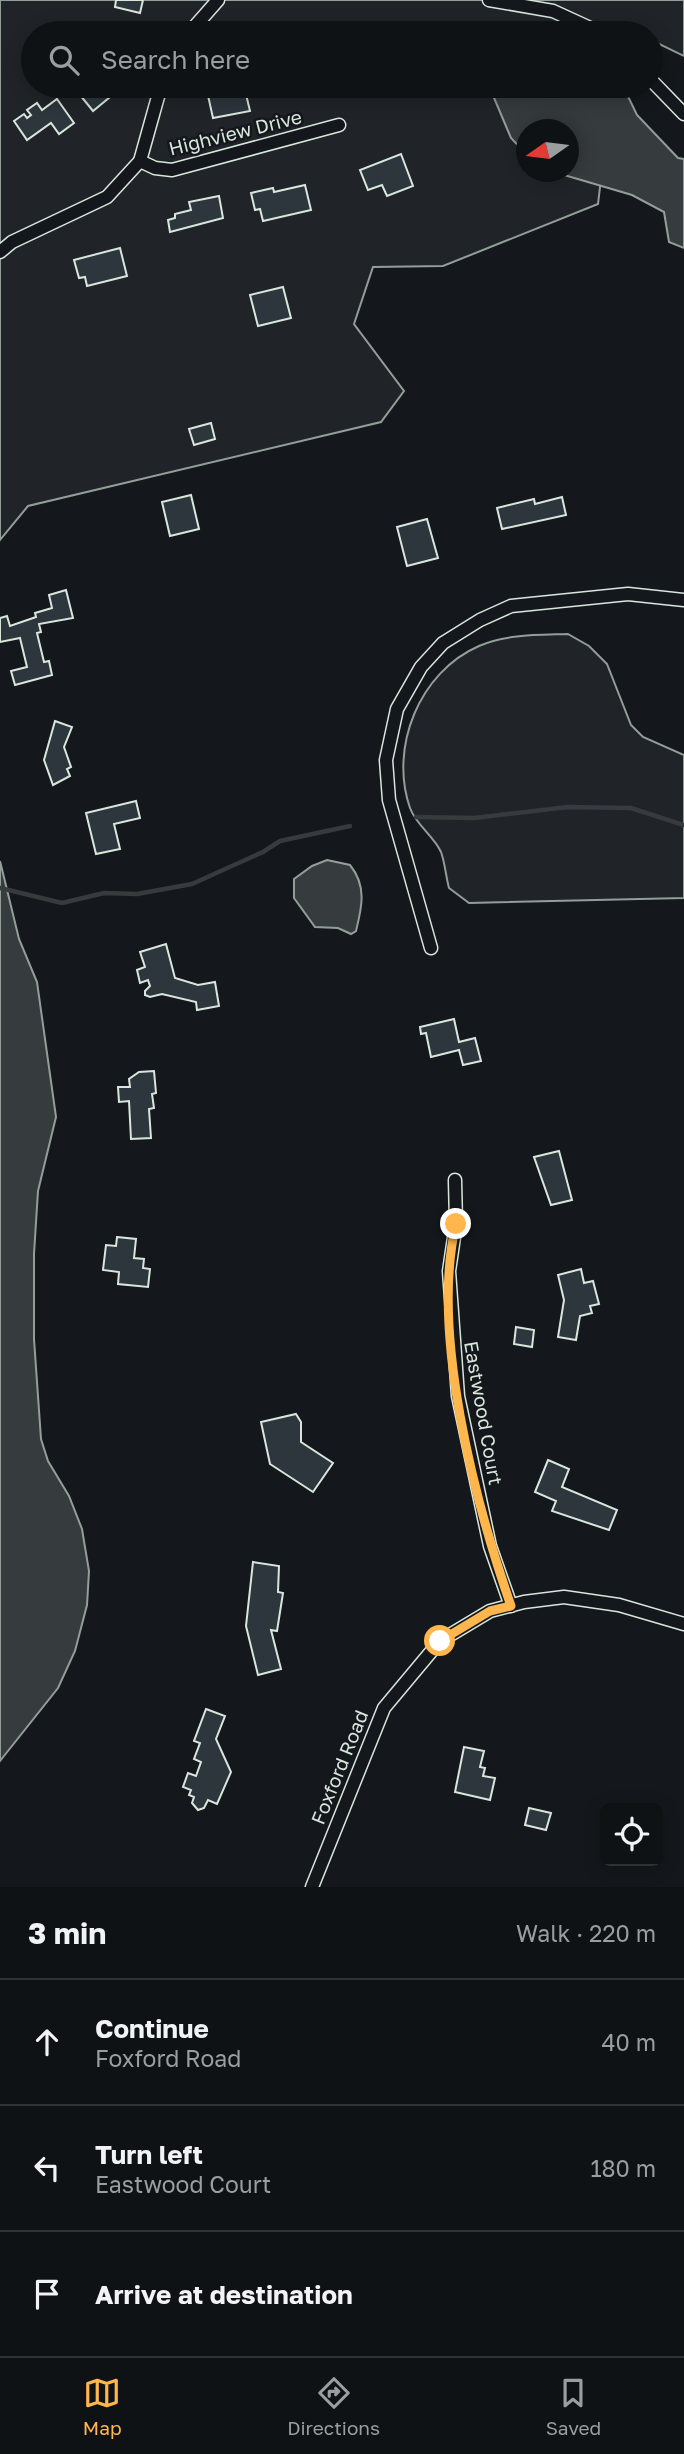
<!DOCTYPE html>
<html lang="en">
<head>
<meta charset="utf-8">
<style>
  body { margin:0; font-family:"Golos Text",sans-serif; background:#181b1e; color:#f1f3f6 }
  .controls { position:absolute; right:21px; bottom:21px; display:grid; overflow:hidden; border-radius:10px; box-shadow:0 4px 18px #0003 }
  .controls button { width:63px; height:63px; display:grid; place-items:center; padding:0; border:0; border-bottom:2px solid #2f3234; background:#0f1215; color:#f1f3f6; font:35px sans-serif }
  .compass { position:absolute; left:516px; top:119px; width:63px; height:63px; border-radius:50%; background:#0f1215; box-shadow:0 4px 18px #0003; rotate:256deg }
  .stop { position:absolute; width:21px; height:21px; margin:-16px; border:5px solid #ffb74d; border-radius:50%; background:#fff }
  .stop.end { background:#ffb74d; border-color:#fff; box-shadow:0 2px 7px #0008 }
  .list { margin:0; padding:0; list-style:none }
  h2 { display:flex; justify-content:space-between; align-items:center; height:91px; margin:0; padding:0 28px; font-size:30px }
  h2 small { font-size:23px; font-weight:400; color:#9b9ea0 }
  .list li { display:grid; grid-template-columns:46px 1fr auto; gap:21px; align-items:center; box-sizing:border-box; height:126px; padding:0 28px; border-top:2px solid #2f3234 }
  .list b { display:block; font-size:26px; white-space:nowrap }
  .list p { margin:0; font-size:23px; white-space:nowrap; color:#9b9ea0 }
  .list em { font-size:23px; font-style:normal; color:#9b9ea0 }
  .icon { flex:none; width:38px; height:38px; fill:none; stroke:currentColor; stroke-width:2; stroke-linecap:round; stroke-linejoin:round }
  .map { position:relative; flex:none; width:684px; height:1887px; overflow:hidden }
  .search { position:absolute; background:#0f1215; box-shadow:0 4px 18px #0003; left:21px; right:21px; top:21px; height:77px; display:flex; align-items:center; gap:18px; box-sizing:border-box; padding:0 24px; border-radius:38px; color:#9b9ea0; font-size:26px }
  .sheet { height:469px; background:#0f1215 }
  nav { display:flex; justify-content:space-around; align-items:center; box-sizing:border-box; height:98px; border-top:2px solid #2f3234; background:#0f1215; font-size:19px; color:#9b9ea0 }
  nav a { display:grid; justify-items:center; gap:4px }
  nav .on { color:#ffb74d }
  .map>svg:first-child { display:block }
</style>
</head>
<body>
<div class="map">
<svg width="684" height="1887" viewBox="0 0 684 1887">
  <rect width="100%" height="100%" fill="#14181c"/>
  <g fill="#202428" stroke="#939e99" stroke-width="2" fill-rule="evenodd">
    <path d="M 0,0 L 684,0 L 684,56 L 651,40 L 651,33 L 631,30 L 630,33 L 33,33 L 33,86 L 619,86 L 603,162 L 598,204 L 443,266 L 373,267 L 354,324 L 404,391 L 381,422 L 28,506 L 0,540 ZM 526,130 L 568,130 L 568,172 L 526,172 Z"/>
    <path d="M 568,634 L 589,646 L 607,664 L 631,725 L 643,737 L 684,755 L 684,898 L 469,903 L 449,888 C 446,877 445,863 441,852 C 434,836 416,825 410,808 C 389,748 419,672 479,646 C 506,634 540,635 568,634 Z"/>
  </g>
  <g fill="#363b3e" stroke="#939e99" stroke-width="2">
    <path d="M 489,86 L 623,86 L 637,115 L 678,158 L 684,159 L 684,248 L 669,242 L 664,212 L 632,195 L 554,172 L 568,172 L 568,130 L 526,130 L 526,154 L 511,138 Z"/>
    <path d="M 327,860 L 350,865 C 367,886 362,907 356,931 L 351,934 L 338,928 L 315,927 L 294,898 L 294,879 L 312,866 Z"/>
    <path d="M 0,861 L 19,939 L 37,982 L 56,1117 L 38,1191 L 34,1254 L 34,1339 L 41,1439 L 48,1461 L 69,1496 L 82,1529 L 89,1571 L 87,1605 L 75,1651 L 58,1688 L 0,1761 Z"/>
  </g>
  <g fill="none" stroke-linecap="round" stroke-linejoin="round">
    <g stroke="#363b3e" stroke-width="4.5">
      <path d="M 416,817 L 474,818 L 568,807 L 631,808 L 684,825"/>
      <path d="M 0,888 L 62,903 L 104,893 L 137,894 L 192,884 L 263,852 L 280,841 L 350,826"/>
    </g>
  </g>
  <g fill="#2c363c" stroke="#d8e6dc" stroke-width="2">
    <path d="M 116,0 L 143,0 L 140,13 L 115,7 Z"/>
    <path d="M 79,86 L 108,86 L 104,89 L 110,97 L 93,111 L 80,95 L 84,91 Z"/>
    <path d="M 229,86 L 244,86 L 250,111 L 213,118 L 207,91 Z"/>
    <path d="M 278,86 L 300,86 L 295,94 Z"/>
    <path d="M 57,99 L 74,123 L 59,134 L 51,123 L 27,140 L 14,121 L 24,114 L 27,118 L 31,115 L 27,110 L 37,103 L 42,110 Z"/>
    <path d="M 401,154 L 413,186 L 387,196 L 382,185 L 368,190 L 360,170 Z"/>
    <path d="M 305,185 L 311,210 L 263,221 L 260,209 L 255,210 L 251,193 L 273,188 L 274,192 Z"/>
    <path d="M 219,196 L 223,218 L 170,232 L 168,220 L 175,218 L 175,214 L 191,210 L 189,202 Z"/>
    <path d="M 120,248 L 127,276 L 87,286 L 85,277 L 79,278 L 74,260 Z"/>
    <path d="M 283,287 L 291,318 L 258,326 L 250,295 Z"/>
    <path d="M 211,423 L 215,439 L 194,445 L 189,429 Z"/>
    <path d="M 191,495 L 199,529 L 170,536 L 162,502 Z"/>
    <path d="M 562,497 L 566,515 L 502,529 L 497,508 L 534,499 L 535,504 Z"/>
    <path d="M 427,519 L 438,558 L 407,566 L 397,527 Z"/>
    <path d="M 66,590 L 73,618 L 39,624 L 41,632 L 37,633 L 44,662 L 49,661 L 52,675 L 15,685 L 11,671 L 27,667 L 20,638 L 0,642 L 0,618 L 7,616 L 10,626 L 36,617 L 35,613 L 52,608 L 49,595 Z"/>
    <path d="M 55,721 L 72,727 L 64,747 L 71,767 L 67,769 L 70,776 L 53,785 L 44,760 Z"/>
    <path d="M 136,801 L 140,818 L 114,824 L 120,849 L 96,854 L 86,813 Z"/>
    <path d="M 166,944 L 175,978 L 198,985 L 215,982 L 219,1006 L 197,1010 L 196,1002 L 162,994 L 150,997 L 145,995 L 145,991 L 150,986 L 148,980 L 140,983 L 137,970 L 145,967 L 140,952 Z"/>
    <path d="M 454,1019 L 459,1042 L 475,1038 L 481,1061 L 463,1065 L 459,1050 L 431,1057 L 426,1033 L 421,1034 L 420,1027 Z"/>
    <path d="M 154,1071 L 156,1093 L 152,1094 L 154,1108 L 149,1109 L 151,1138 L 131,1139 L 129,1101 L 119,1102 L 118,1087 L 130,1087 L 129,1079 L 139,1072 Z"/>
    <path d="M 559,1151 L 572,1200 L 551,1205 L 534,1157 Z"/>
    <path d="M 117,1237 L 136,1239 L 134,1258 L 144,1259 L 143,1268 L 150,1269 L 148,1287 L 118,1284 L 119,1272 L 103,1270 L 106,1245 L 116,1246 Z"/>
    <path d="M 581,1269 L 584,1283 L 593,1281 L 599,1304 L 590,1306 L 592,1313 L 580,1316 L 576,1340 L 558,1337 L 564,1300 L 558,1275 Z"/>
    <path d="M 516,1327 L 534,1330 L 532,1347 L 514,1344 Z"/>
    <path d="M 296,1414 L 301,1422 L 301,1442 L 333,1463 L 313,1492 L 270,1464 L 261,1422 Z"/>
    <path d="M 548,1460 L 569,1469 L 562,1487 L 617,1510 L 609,1530 L 552,1511 L 556,1501 L 535,1492 Z"/>
    <path d="M 253,1562 L 279,1566 L 278,1592 L 283,1593 L 277,1631 L 271,1630 L 281,1669 L 258,1675 L 246,1626 Z"/>
    <path d="M 206,1709 L 225,1716 L 216,1739 L 231,1772 L 217,1804 L 208,1800 L 204,1808 L 198,1810 L 192,1803 L 194,1797 L 189,1795 L 191,1790 L 183,1787 L 188,1773 L 196,1776 L 201,1762 L 194,1759 L 200,1743 L 194,1741 Z"/>
    <path d="M 464,1747 L 484,1751 L 480,1767 L 485,1768 L 483,1776 L 495,1778 L 490,1800 L 455,1792 Z"/>
    <path d="M 529,1808 L 551,1813 L 546,1830 L 525,1825 Z"/>
  </g>
  <g fill="none" stroke-linecap="round" stroke-linejoin="round">
    <g stroke="#d8e6dc" stroke-width="15">
      <g id="minor">
        <path d="M 489,0 L 553,11 L 601,33"/>
        <path d="M 189,33 L 218,0"/>
        <path d="M 651,80 L 684,114"/>
        <path d="M 140,161 L 155,168 L 172,170 L 339,125"/>
        <path d="M 0,252 L 12,242 L 107,197 L 140,161 L 161,86"/>
        <path d="M 431,948 L 389,800 L 386,760 L 397,709 L 421,667 L 443,643 L 480,620 L 511,606 L 628,594 L 684,600"/>
        <path d="M 455,1180 L 456,1224 L 449,1271 L 458,1396 L 490,1546 L 511,1606"/>
        <path d="M 312,1887 L 384,1708 L 440,1641 L 490,1611 L 524,1602 L 564,1597 L 619,1605 L 684,1624"/>
      </g>
    </g>
    <use href="#minor" stroke="#14181c" stroke-width="12"/>
  </g>
  <g fill="none" stroke-linecap="round" stroke-linejoin="round">
    <path stroke="#ffb74d" stroke-width="9" d="M 440,1641 L 490,1611 L 511,1606 C 475,1502 430,1332 456,1224"/>
  </g>
  <g text-anchor="middle" dominant-baseline="central" stroke-width="5" stroke-linejoin="round" paint-order="stroke">
    <g font-size="19" fill="#d8e6dc" stroke="#14181c">
      <text transform="translate(235 132) rotate(-14)">Highview Drive</text>
      <text transform="translate(484 1413) rotate(80)">Eastwood Court</text>
      <text transform="translate(339 1767) rotate(-68)">Foxford Road</text>
    </g>
  </g>
</svg>
<div class="controls">
<button><svg class="icon" aria-label="locate" viewBox="0 0 24 24"><circle cx="12" cy="12" r="6"/><path d="M12 2v4M12 18v4M2 12h4M18 12h4"/></svg></button>
</div>
<svg class="compass" viewBox="-18 -18 36 36"><path d="M0-13l5 13h-10z" fill="#e53935"/><path d="M0 13l5-13h-10z" fill="#9b9ea0"/></svg>
<div class="stop" style="left:440px;top:1641px"></div>
<div class="stop end" style="left:456px;top:1224px"></div>
<div class="search"><svg class="icon" aria-label="search" viewBox="0 0 24 24"><circle cx="10" cy="10" r="6"/><path d="M15 15l6 6"/></svg>Search here</div>
</div>
<section class="sheet">
<h2>3 min<small>Walk · 220 m</small></h2>
<ul class="list">
<li><svg class="icon" aria-label="ahead" viewBox="0 0 24 24"><path d="M12 20V5M6 11l6-6 6 6"/></svg><div><b>Continue</b><p>Foxford Road</p></div><em>40 m</em></li>
<li><svg class="icon" aria-label="left" viewBox="0 0 24 24"><path d="M17 20v-9H6M10 6l-5 5 5 5"/></svg><div><b>Turn left</b><p>Eastwood Court</p></div><em>180 m</em></li>
<li><svg class="icon" aria-label="arrive" viewBox="0 0 24 24"><path d="M6 21V4h12l-3 4 3 4H6"/></svg><div><b>Arrive at destination</b></div></li>
</ul>
</section>
<nav>
<a class="on"><svg class="icon" aria-label="map" viewBox="0 0 24 24"><path d="M3 6l6-2 6 2 6-2v14l-6 2-6-2-6 2zM9 4v14M15 6v14"/></svg>Map</a>
<a><svg class="icon" aria-label="directions" viewBox="0 0 24 24"><path d="M12 3l9 9-9 9-9-9zM9 14v-3h6M13 9l2 2-2 2"/></svg>Directions</a>
<a><svg class="icon" aria-label="saved" viewBox="0 0 24 24"><path d="M7 4h10v16l-5-4-5 4z"/></svg>Saved</a>
</nav>
</body>
</html>
